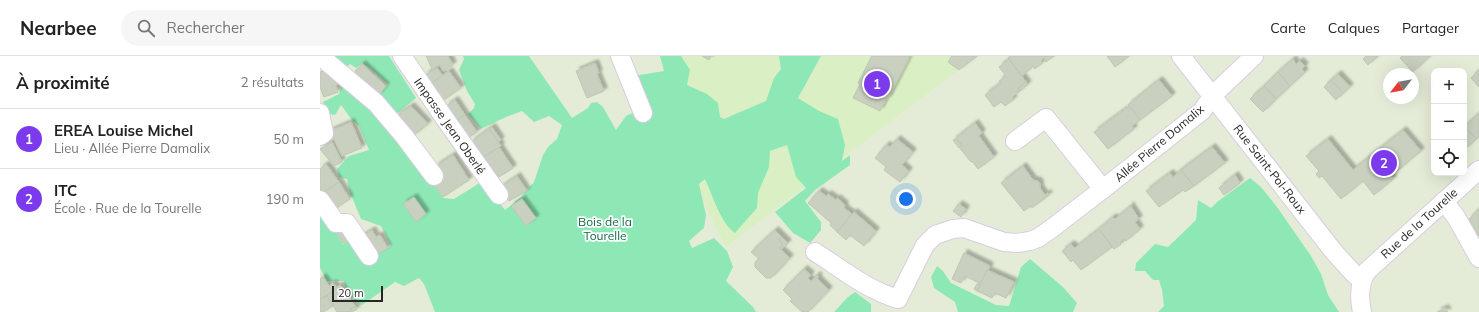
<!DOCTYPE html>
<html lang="fr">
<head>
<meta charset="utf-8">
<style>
  body { margin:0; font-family:Mulish,sans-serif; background:#f6f6f6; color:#222 }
  .controls { position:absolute; right:12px; top:12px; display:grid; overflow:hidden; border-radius:8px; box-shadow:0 4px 16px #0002 }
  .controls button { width:36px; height:36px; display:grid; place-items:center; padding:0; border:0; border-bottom:1px solid #e0e0e0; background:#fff; color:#222; font:20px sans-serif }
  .compass { position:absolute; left:1063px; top:12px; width:36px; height:36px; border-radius:50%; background:#fff; box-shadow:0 4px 16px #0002; rotate:239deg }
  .scale { position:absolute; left:12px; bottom:10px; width:51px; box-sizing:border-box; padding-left:4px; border:2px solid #272727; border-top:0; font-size:11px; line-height:14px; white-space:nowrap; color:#272727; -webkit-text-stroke:3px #fff; paint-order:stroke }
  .you { position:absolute; left:586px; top:143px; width:14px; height:14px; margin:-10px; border:3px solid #fff; border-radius:50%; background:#1a73e8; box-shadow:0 0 0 6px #1a73e833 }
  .badge { display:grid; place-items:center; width:26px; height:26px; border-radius:50%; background:#7c3aed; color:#fff; font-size:13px; font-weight:700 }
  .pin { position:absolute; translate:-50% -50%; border:2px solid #fff; box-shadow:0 1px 4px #0006 }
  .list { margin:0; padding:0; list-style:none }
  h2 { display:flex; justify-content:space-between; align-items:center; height:52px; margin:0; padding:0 16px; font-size:17px }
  h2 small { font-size:13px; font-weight:400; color:#767676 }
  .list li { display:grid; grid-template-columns:26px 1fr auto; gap:12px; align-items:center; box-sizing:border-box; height:60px; padding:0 16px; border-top:1px solid #e0e0e0 }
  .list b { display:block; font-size:15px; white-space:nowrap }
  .list p { margin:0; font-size:13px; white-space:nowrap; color:#767676 }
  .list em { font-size:13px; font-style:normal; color:#767676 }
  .icon { flex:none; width:22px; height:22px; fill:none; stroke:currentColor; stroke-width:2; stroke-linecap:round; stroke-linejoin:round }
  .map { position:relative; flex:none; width:1159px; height:256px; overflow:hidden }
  header { display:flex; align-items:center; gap:24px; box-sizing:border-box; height:56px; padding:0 20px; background:#fff; border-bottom:1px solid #e0e0e0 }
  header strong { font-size:19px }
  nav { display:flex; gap:22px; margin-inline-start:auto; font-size:14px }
  .search { width:280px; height:36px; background:#f6f6f6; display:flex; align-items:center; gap:10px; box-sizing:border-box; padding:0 14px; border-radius:22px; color:#767676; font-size:15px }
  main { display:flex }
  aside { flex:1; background:#fff }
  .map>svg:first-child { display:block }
</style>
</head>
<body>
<header>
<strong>Nearbee</strong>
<div class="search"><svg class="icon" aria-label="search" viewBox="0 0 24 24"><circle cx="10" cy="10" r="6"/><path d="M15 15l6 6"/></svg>Rechercher</div>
<nav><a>Carte</a><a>Calques</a><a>Partager</a></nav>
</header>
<main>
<aside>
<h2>À proximité<small>2 résultats</small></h2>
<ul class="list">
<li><span class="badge">1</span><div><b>EREA Louise Michel</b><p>Lieu · Allée Pierre Damalix</p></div><em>50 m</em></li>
<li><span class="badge">2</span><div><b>ITC</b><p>École · Rue de la Tourelle</p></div><em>190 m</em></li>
</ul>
</aside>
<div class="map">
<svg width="1159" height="256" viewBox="0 0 1159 256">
  <defs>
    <filter id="shadow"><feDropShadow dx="3.5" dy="-3.5" stdDeviation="1" flood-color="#0004"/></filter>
  </defs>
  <rect width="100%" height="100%" fill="#e4ecd7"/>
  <path fill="#dbefc4" d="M 344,0 L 657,0 L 406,191 L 398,177 L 383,144 L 368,98 Z"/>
  <g fill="#8ee8b6">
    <path d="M 7,0 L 69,0 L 96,42 L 74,60 L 75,76 L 123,142 L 134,143 L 158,128 L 164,129 L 185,154 L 202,140 L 214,126 L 223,99 L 228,91 L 237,83 L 242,69 L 229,60 L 214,66 L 202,55 L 186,61 L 161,73 L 148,58 L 154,52 L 155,48 L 147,35 L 139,14 L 144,3 L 143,0 L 209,0 L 252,62 L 268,52 L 271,47 L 277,46 L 283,51 L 296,74 L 306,60 L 321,53 L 313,20 L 344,15 L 340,0 L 361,0 L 370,14 L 367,29 L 387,38 L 398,47 L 400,61 L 404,63 L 446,45 L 454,22 L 461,13 L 459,0 L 501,0 L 478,42 L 499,55 L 518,63 L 525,89 L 522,105 L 530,99 L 530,109 L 495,134 L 485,145 L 501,166 L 501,174 L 490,187 L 473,177 L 455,156 L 486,132 L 476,121 L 467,89 L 450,95 L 449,111 L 438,137 L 437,152 L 415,177 C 401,168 392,138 385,123 L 379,128 L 386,159 L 384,172 L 369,185 L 372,192 L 394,182 L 407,195 L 413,211 L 406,225 L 433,251 L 436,256 L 115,256 L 104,228 L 99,222 L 84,230 L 75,226 L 42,249 C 33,244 25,235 24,225 L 7,225 L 0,212 L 0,150 L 23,188 L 33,183 L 49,204 L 71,190 L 61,170 L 41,163 L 29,134 L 27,123 L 19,121 L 17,113 L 29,100 L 49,94 L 39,70 L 32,64 L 21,49 L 15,59 L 10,58 L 6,55 L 3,46 L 19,38 L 22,27 L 53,47 L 68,28 L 50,12 L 42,7 L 36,12 L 30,8 L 24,13 Z"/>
    <path d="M 930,122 L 941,131 L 957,151 L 991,200 L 1001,218 L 1008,239 L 1019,256 L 838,256 L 844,250 L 842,234 L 839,224 L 833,224 L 825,215 L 815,215 L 816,207 L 835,188 L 848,191 L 876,164 L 878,144 L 891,152 L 897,146 Z"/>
    <path d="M 710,203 L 743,231 L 757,247 L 753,256 L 638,256 L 635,246 L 614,232 L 611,221 L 617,210 L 623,215 L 631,227 L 676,249 L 689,250 L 701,211 Z"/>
    <path d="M 535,236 L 551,248 L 551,256 L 514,256 L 528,241 Z"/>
  </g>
  <g fill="#c9d0c0" stroke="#bdc7b1" filter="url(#shadow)">
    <path d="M 106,0 L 128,0 L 133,9 L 123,15 L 120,9 L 112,13 Z"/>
    <path d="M 382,0 L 391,0 L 389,4 Z"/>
    <path d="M 552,0 L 590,0 L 568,43 L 566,43 L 560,55 L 533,42 L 540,28 L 538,27 Z"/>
    <path d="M 632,0 L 657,0 L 639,14 L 628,6 Z"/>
    <path d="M 690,0 L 734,0 L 726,6 L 724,2 L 721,5 L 722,7 L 715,13 L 713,10 L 702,20 L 688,2 Z"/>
    <path d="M 787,0 L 809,0 L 795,11 Z"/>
    <path d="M 1046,0 L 1056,0 L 1057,1 L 1048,9 L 1043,3 Z"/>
    <path d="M 1082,0 L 1110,0 L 1093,16 L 1080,2 Z"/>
    <path d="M 689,3 L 706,26 L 698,32 L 700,35 L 692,41 L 694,43 L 685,50 L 681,46 L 674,51 L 665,39 L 681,27 L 679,25 L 686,20 L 679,11 Z"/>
    <path d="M 973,3 L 976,8 L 980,5 L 985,10 L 982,13 L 985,16 L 970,30 L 958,16 Z"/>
    <path d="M 275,7 L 279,17 L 277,18 L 284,35 L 267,42 L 256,15 Z"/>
    <path d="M 42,8 L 66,30 L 58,40 L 33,18 Z"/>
    <path d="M 117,12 L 123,20 L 109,29 L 105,19 Z"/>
    <path d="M 9,13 L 16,18 L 19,28 L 16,29 L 18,36 L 4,41 L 0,31 L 0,16 Z"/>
    <path d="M 1159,14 L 1159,31 L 1151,22 Z"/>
    <path d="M 129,15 L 141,32 L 118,48 L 109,29 Z"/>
    <path d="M 958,16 L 970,30 L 956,43 L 944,30 Z"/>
    <path d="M 1018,18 L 1030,31 L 1023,37 L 1011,24 Z"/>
    <path d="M 839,24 L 852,40 L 820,64 L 808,49 Z"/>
    <path d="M 1011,24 L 1023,37 L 1016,44 L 1004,31 Z"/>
    <path d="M 706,26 L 708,28 L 700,35 L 698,32 Z"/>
    <path d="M 944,30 L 956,43 L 943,56 L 930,43 Z"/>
    <path d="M 135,44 L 145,59 L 136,65 L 126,50 Z"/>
    <path d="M 91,50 L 108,68 L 93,80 L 76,60 Z"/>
    <path d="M 809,50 L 820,64 L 812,70 L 814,73 L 788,93 L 774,76 Z"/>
    <path d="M 1159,57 L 1159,80 L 1156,83 L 1144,71 Z"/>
    <path d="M 145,59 L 157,76 L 148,82 L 136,65 Z"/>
    <path d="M 31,66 L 42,92 L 22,100 L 10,75 Z"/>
    <path d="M 655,67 L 662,77 L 659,80 L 674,101 L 658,113 L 652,105 L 651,106 L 639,91 L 642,89 L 636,82 Z"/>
    <path d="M 1144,70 L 1156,83 L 1144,94 Z"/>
    <path d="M 172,71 L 181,84 L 178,86 L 169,73 Z"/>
    <path d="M 169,73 L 181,90 L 163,102 L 151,86 Z"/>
    <path d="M 1083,74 L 1101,95 L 1071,120 L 1073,123 L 1054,139 L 1043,125 L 1021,143 L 1002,120 L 999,122 L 996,118 L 999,115 L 986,100 L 1008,83 L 1033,114 Z"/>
    <path d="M 636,82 L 642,89 L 639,92 L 633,84 Z"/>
    <path d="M 577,83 L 593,96 L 582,109 L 589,115 L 580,126 L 564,114 L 566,111 L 555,102 L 566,89 L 570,91 Z"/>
    <path d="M 12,86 L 22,106 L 14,110 L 0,93 Z"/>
    <path d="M 179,91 L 193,112 L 179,121 L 174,115 L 172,116 L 163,102 Z"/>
    <path d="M 892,91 L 905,107 L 874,130 L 861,114 Z"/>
    <path d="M 133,99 L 149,124 L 123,141 L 112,126 L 116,110 Z"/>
    <path d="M 6,108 L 19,126 L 0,139 L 0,113 Z"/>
    <path d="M 703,110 L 713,124 L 718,125 L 720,128 L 720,132 L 725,139 L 728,137 L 729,139 L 712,152 L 711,150 L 704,155 L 681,127 Z"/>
    <path d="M 861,114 L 874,130 L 865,136 L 863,134 L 839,151 L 826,135 L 850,117 L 853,121 Z"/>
    <path d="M 915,119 L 920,127 L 904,139 L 899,132 Z"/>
    <path d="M 197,120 L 207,135 L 189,145 L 180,132 Z"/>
    <path d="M 19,126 L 30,143 L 12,155 L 0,139 Z"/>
    <path d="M 499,135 L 506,140 L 508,138 L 516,144 L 517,142 L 525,149 L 524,152 L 532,158 L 517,176 L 510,169 L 511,167 L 488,147 Z"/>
    <path d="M 94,141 L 106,158 L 96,166 L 83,148 Z"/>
    <path d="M 202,143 L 216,162 L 206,170 L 191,150 Z"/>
    <path d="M 639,148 L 646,153 L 641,161 L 633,155 Z"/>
    <path d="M 810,149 L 819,163 L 815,166 L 820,173 L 806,185 L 804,183 L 800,186 L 801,188 L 794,193 L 779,173 L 793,161 L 795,163 L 810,151 L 809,150 Z"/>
    <path d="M 1159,153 L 1159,180 L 1149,163 Z"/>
    <path d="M 534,156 L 556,175 L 544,190 L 530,179 L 526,184 L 517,176 Z"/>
    <path d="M 25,171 L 32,183 L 23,187 L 16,175 Z"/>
    <path d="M 779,173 L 792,191 L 761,214 L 753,204 L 751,206 L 742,195 L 751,188 L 755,192 Z"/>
    <path d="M 52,174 L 56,181 L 60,179 L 68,192 L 53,201 L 41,181 Z"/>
    <path d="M 455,174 L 462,181 L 459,184 L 463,189 L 459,192 L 470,202 L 451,222 L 446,222 L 435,211 L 435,206 L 439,203 L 431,196 Z"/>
    <path d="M 462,181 L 468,187 L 461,193 L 459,192 L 463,189 L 459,184 Z"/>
    <path d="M 644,197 L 670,210 L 661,228 L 645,220 L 641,227 L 632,223 Z"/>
    <path d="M 484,213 L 491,219 L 488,222 L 491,225 L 497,219 L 499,221 L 497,222 L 509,234 L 488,256 L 482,256 L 470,245 L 472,243 L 463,234 Z"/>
    <path d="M 667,214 L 694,226 L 686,242 L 675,237 L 672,242 L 657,235 Z"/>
    <path d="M 3,221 L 9,230 L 13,227 L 17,232 L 11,237 L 0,243 L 0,223 Z"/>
    <path d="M 657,228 L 660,229 L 657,235 L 654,233 Z"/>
    <path d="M 20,229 L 35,250 L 28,256 L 17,256 L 7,240 Z"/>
    <path d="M 7,240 L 13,250 L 3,256 L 0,256 L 0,243 Z"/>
    <path d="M 35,250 L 37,253 L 32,256 L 28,256 Z"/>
    <path d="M 1125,252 L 1128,256 L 1117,256 Z"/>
  </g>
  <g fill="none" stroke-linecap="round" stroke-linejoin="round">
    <g stroke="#d9cce2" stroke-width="20">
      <g id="minor">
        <path d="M 0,0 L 56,47 L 84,80 L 114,120"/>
        <path d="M 82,0 L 130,70 L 179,139"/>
        <path d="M 300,0 L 323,57"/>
        <path d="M 861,0 L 1014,196 L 1034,218 L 1042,223"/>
        <path d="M 0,57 L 4,77 L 0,80"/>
        <path d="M 695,85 L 726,62 L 783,133"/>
        <path d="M 0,144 L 16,167 L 27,167 L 49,200"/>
        <path d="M 1124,145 L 1136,161 L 1159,202"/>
        <path d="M 495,196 C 522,213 547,234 578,243 L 605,189 L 615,179 L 633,173 L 644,172 L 684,186 L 697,187 L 710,185 L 718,182 L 731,173 L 783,133 L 882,55 L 893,39 L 934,0"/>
        <path d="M 1042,256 C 1039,242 1039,227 1047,215 L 1159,114"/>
      </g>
    </g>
    <use href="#minor" stroke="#fff" stroke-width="18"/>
  </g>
  <g text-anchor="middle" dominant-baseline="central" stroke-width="3.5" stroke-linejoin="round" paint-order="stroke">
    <g font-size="12" fill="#272727" stroke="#fff">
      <text transform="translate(130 70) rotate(55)">Impasse Jean Oberlé</text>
      <text transform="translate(839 87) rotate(-40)">Allée Pierre Damalix</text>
      <text transform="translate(950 113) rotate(52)">Rue Saint-Pol-Roux</text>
      <text transform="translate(1099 167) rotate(-42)">Rue de la Tourelle</text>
    </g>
    <g font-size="12" fill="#136945" stroke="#fff">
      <text x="285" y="165">Bois de la<tspan x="285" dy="14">Tourelle</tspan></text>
    </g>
  </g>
</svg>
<div class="controls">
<button>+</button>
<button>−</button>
<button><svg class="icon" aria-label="locate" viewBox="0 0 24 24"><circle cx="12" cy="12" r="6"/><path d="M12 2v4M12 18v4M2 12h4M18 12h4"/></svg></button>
</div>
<svg class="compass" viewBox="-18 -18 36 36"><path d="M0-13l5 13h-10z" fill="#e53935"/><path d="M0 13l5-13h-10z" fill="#767676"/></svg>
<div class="scale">20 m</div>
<div class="you"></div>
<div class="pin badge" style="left:557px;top:28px">1</div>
<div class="pin badge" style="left:1064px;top:107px">2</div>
</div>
</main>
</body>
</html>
